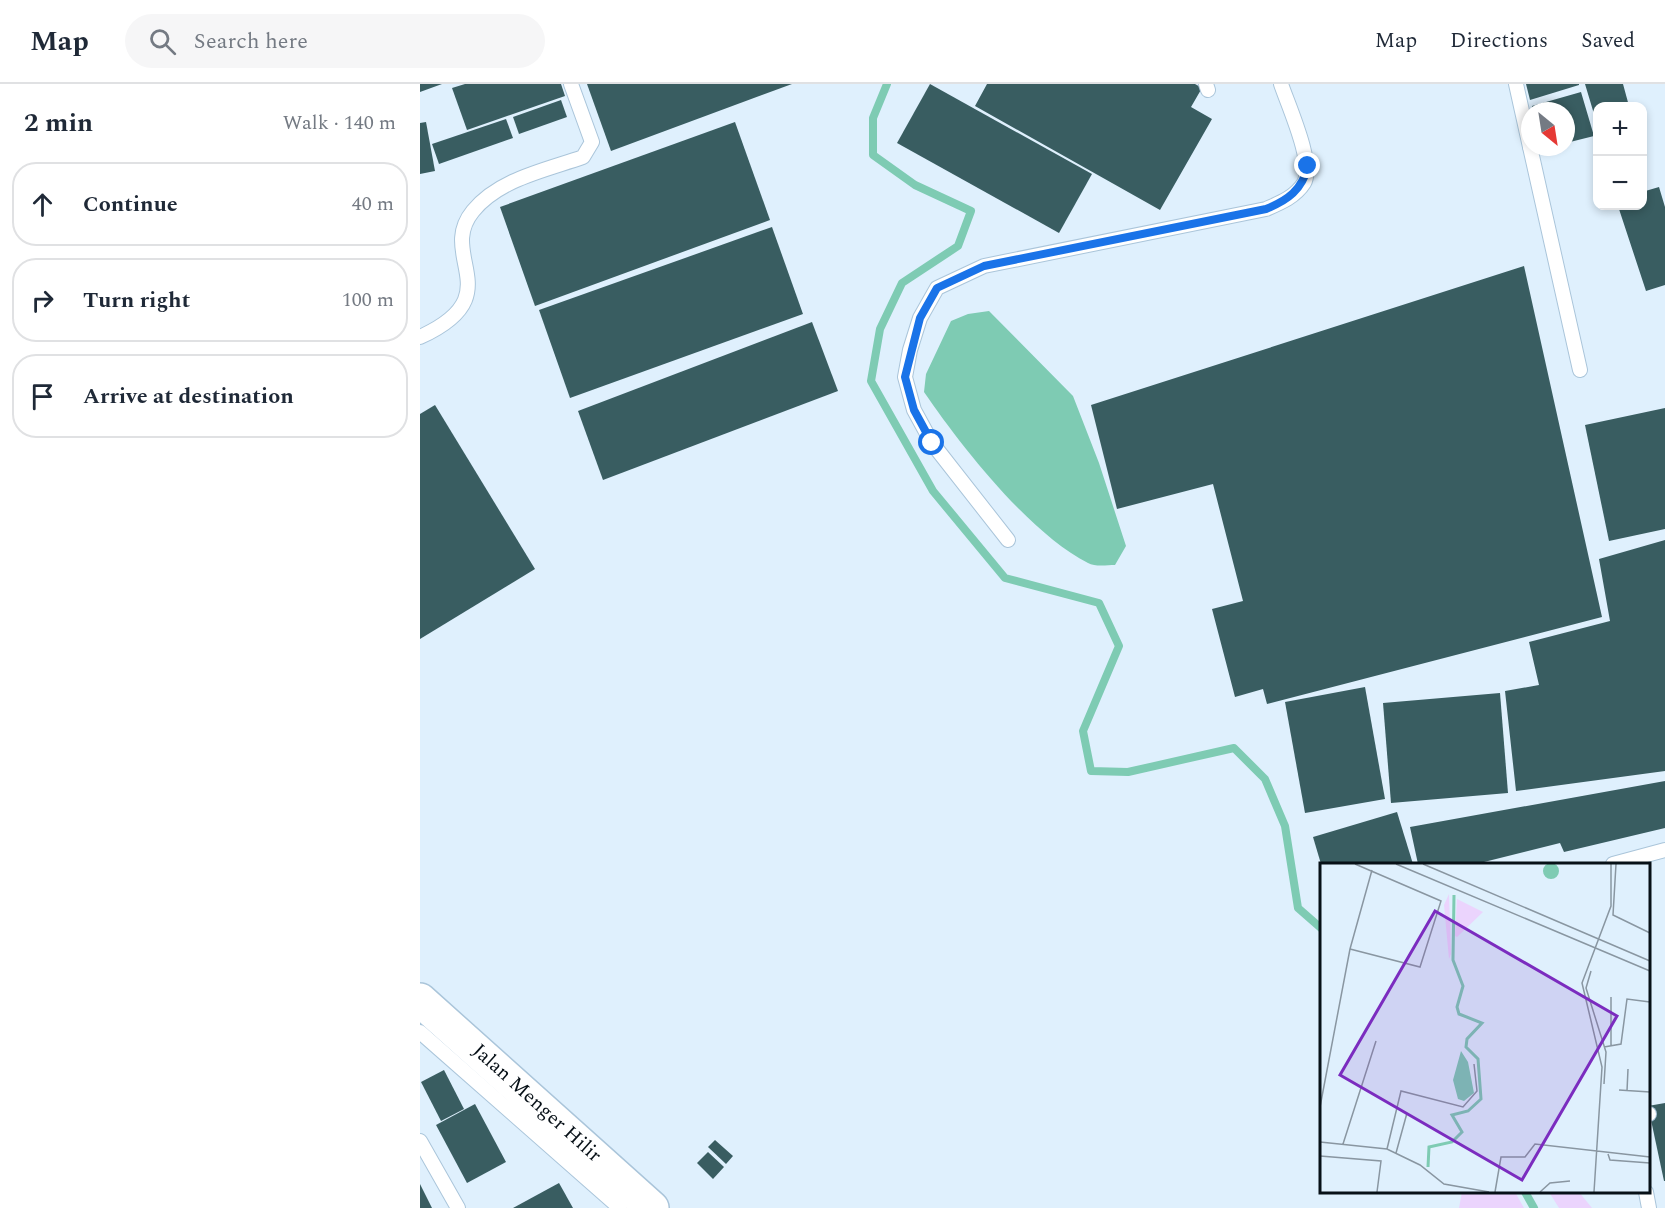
<!DOCTYPE html>
<html lang="en">
<head>
<meta charset="utf-8">
<style>
  body { margin:0; font-family:Spectral,serif; background:#f6f6f7; color:#1f2937 }
  .controls { position:absolute; right:18px; top:18px; display:grid; overflow:hidden; border-radius:12px; box-shadow:0 3px 9px #0003 }
  .controls button { width:54px; height:54px; display:grid; place-items:center; padding:0; border:0; border-bottom:2px solid #e0e1e3; background:#fff; color:#1f2937; font:30px sans-serif }
  .compass { position:absolute; left:1101px; top:18px; width:54px; height:54px; border-radius:50%; background:#fff; box-shadow:0 3px 9px #0003; rotate:150deg }
  .stop { position:absolute; width:18px; height:18px; margin:-14px; border:4px solid #1a73e8; border-radius:50%; background:#fff }
  .stop.end { background:#1a73e8; border-color:#fff; box-shadow:0 2px 6px #0008 }
  .list { margin:0; padding:0; list-style:none }
  h2 { display:flex; justify-content:space-between; align-items:center; height:78px; margin:0; padding:0 24px; font-size:26px }
  h2 small { font-size:20px; font-weight:400; color:#747a83 }
  .list li { display:grid; grid-template-columns:39px 1fr auto; gap:18px; align-items:center; box-sizing:border-box; height:84px; margin:0 12px 12px; padding:0 12px; border:2px solid #e0e1e3; border-radius:24px }
  .list b { display:block; font-size:22px; white-space:nowrap }
  .list em { font-size:20px; font-style:normal; color:#747a83 }
  .icon { flex:none; width:33px; height:33px; fill:none; stroke:currentColor; stroke-width:2; stroke-linecap:round; stroke-linejoin:round }
  .map { position:relative; flex:none; width:1245px; height:1124px; overflow:hidden }
  header { display:flex; align-items:center; gap:36px; box-sizing:border-box; height:84px; padding:0 30px; background:#fff; border-bottom:2px solid #e0e1e3 }
  header strong { font-size:28px }
  nav { display:flex; gap:33px; margin-inline-start:auto; font-size:21px }
  .search { width:420px; height:54px; background:#f6f6f7; display:flex; align-items:center; gap:15px; box-sizing:border-box; padding:0 21px; border-radius:33px; color:#747a83; font-size:22px }
  main { display:flex }
  aside { flex:1; background:#fff }
  .map>svg:first-child { display:block }
</style>
</head>
<body>
<header>
<strong>Map</strong>
<div class="search"><svg class="icon" aria-label="search" viewBox="0 0 24 24"><circle cx="10" cy="10" r="6"/><path d="M15 15l6 6"/></svg>Search here</div>
<nav><a>Map</a><a>Directions</a><a>Saved</a></nav>
</header>
<main>
<aside>
<h2>2 min<small>Walk · 140 m</small></h2>
<ul class="list">
<li><svg class="icon" aria-label="ahead" viewBox="0 0 24 24"><path d="M12 20V5M6 11l6-6 6 6"/></svg><div><b>Continue</b></div><em>40 m</em></li>
<li><svg class="icon" aria-label="right" viewBox="0 0 24 24"><path d="M7 20v-9h11M14 6l5 5-5 5"/></svg><div><b>Turn right</b></div><em>100 m</em></li>
<li><svg class="icon" aria-label="arrive" viewBox="0 0 24 24"><path d="M6 21V4h12l-3 4 3 4H6"/></svg><div><b>Arrive at destination</b></div></li>
</ul>
</aside>
<div class="map">
<svg width="1245" height="1124" viewBox="0 0 1245 1124">
  <rect width="100%" height="100%" fill="#dff0fd"/>
  <g fill="#ebd4fd">
    <path d="M 1042,1108 L 1095,1108 L 1104,1124 L 1039,1124 Z"/>
    <path d="M 1129,1108 L 1159,1108 L 1172,1124 L 1139,1124 Z"/>
  </g>
  <path fill="#7ecbb3" d="M 569,227 L 653,312 L 679,379 L 706,462 L 695,481 C 687,481 675,483 668,479 C 609,449 541,362 504,308 L 506,290 L 531,237 L 548,230 Z"/>
  <g fill="none" stroke-linecap="round" stroke-linejoin="round">
    <g stroke="#7ecbb3" stroke-width="8">
      <path d="M 467,0 L 453,34 L 453,71 L 495,101 L 551,127 L 538,162 L 482,199 L 460,245 L 451,297 L 513,407 L 585,494 L 679,519 L 699,562 L 663,647 L 671,687 L 708,688 L 814,664 L 845,695 L 865,742 L 878,824 L 902,845"/>
      <path d="M 1105,1108 L 1114,1124"/>
    </g>
  </g>
  <g fill="#395d61">
    <path d="M 0,0 L 22,0 L 0,8 Z"/>
    <path d="M 45,0 L 141,0 L 145,12 L 47,46 L 32,4 Z"/>
    <path d="M 167,0 L 372,0 L 191,67 Z"/>
    <path d="M 510,0 L 672,90 L 639,149 L 477,59 Z"/>
    <path d="M 567,0 L 775,0 L 782,4 L 771,23 L 792,35 L 740,126 L 555,22 Z"/>
    <path d="M 1106,0 L 1159,0 L 1159,1 L 1110,16 Z"/>
    <path d="M 1165,0 L 1203,0 L 1209,22 L 1178,22 L 1177,40 Z"/>
    <path d="M 1161,8 L 1174,52 L 1146,59 L 1146,27 L 1114,27 L 1112,22 Z"/>
    <path d="M 141,16 L 147,33 L 99,50 L 93,33 Z"/>
    <path d="M 86,35 L 93,54 L 19,80 L 12,60 Z"/>
    <path d="M 6,38 L 15,87 L 0,90 L 0,39 Z"/>
    <path d="M 315,38 L 350,136 L 115,222 L 80,123 Z"/>
    <path d="M 1239,103 L 1245,123 L 1245,201 L 1226,207 L 1198,122 L 1222,122 L 1222,108 Z"/>
    <path d="M 352,143 L 383,230 L 150,314 L 119,226 Z"/>
    <path d="M 1104,182 L 1182,533 L 847,620 L 843,605 L 815,613 L 792,525 L 823,517 L 793,400 L 697,425 L 671,321 Z"/>
    <path d="M 392,238 L 418,307 L 183,396 L 158,327 Z"/>
    <path d="M 15,321 L 115,485 L 0,555 L 0,330 Z"/>
    <path d="M 1245,324 L 1245,445 L 1189,457 L 1165,341 Z"/>
    <path d="M 1245,456 L 1245,687 L 1096,707 L 1085,607 L 1119,601 L 1109,558 L 1190,537 L 1179,475 Z"/>
    <path d="M 945,603 L 965,715 L 885,729 L 865,618 Z"/>
    <path d="M 1080,609 L 1088,709 L 971,719 L 963,619 Z"/>
    <path d="M 1245,697 L 1245,744 L 1144,768 L 1140,759 L 1056,780 L 998,780 L 990,743 Z"/>
    <path d="M 977,728 L 993,780 L 901,780 L 893,753 Z"/>
    <path d="M 24,986 L 44,1025 L 21,1037 L 1,998 Z"/>
    <path d="M 1245,1019 L 1245,1097 L 1244,1097 L 1228,1022 Z"/>
    <path d="M 55,1020 L 86,1078 L 47,1099 L 16,1041 Z"/>
    <path d="M 295,1056 L 313,1072 L 306,1080 L 288,1063 Z"/>
    <path d="M 288,1068 L 304,1083 L 293,1095 L 277,1079 Z"/>
    <path d="M 139,1099 L 153,1124 L 93,1124 Z"/>
    <path d="M 0,1100 L 12,1124 L 0,1124 Z"/>
  </g>
  <g fill="none" stroke-linecap="round" stroke-linejoin="round">
    <g stroke="#aac5da" stroke-width="16">
      <g id="lane">
        <path d="M 786,0 L 788,6"/>
        <path d="M 1096,0 L 1110,63"/>
        <path d="M 1110,63 L 1160,286"/>
        <path d="M 0,253 C 92,211 16,172 53,127 C 79,95 126,86 163,73 L 172,58 L 151,0"/>
        <path d="M 588,456 L 512,359 L 494,326 L 485,293 L 490,266 L 500,234 L 517,204 L 564,182 L 846,125 C 860,119 875,113 884,99 C 895,80 868,21 861,0"/>
        <path d="M 1193,780 L 1245,766"/>
        <path d="M 0,948 L 200,1124"/>
        <path d="M 1228,1030 L 1229,1030"/>
        <path d="M 0,1057 L 38,1124"/>
        <path d="M 1226,1108 L 1229,1124"/>
      </g>
    </g>
    <g stroke="#aac5da" stroke-width="36">
      <path id="secondary" d="M 0,916 L 232,1124"/>
    </g>
    <use href="#lane" stroke="#fff" stroke-width="14"/>
    <use href="#secondary" stroke="#fff" stroke-width="33"/>
  </g>
  <g fill="none" stroke-linecap="round" stroke-linejoin="round">
    <path stroke="#1a73e8" stroke-width="8" d="M 512,359 L 494,326 L 485,293 L 500,234 L 517,204 L 564,182 L 846,125 C 868,116 882,106 888,82"/>
  </g>
  <g text-anchor="middle" dominant-baseline="central" stroke-width="6" stroke-linejoin="round" paint-order="stroke">
    <g font-size="20" fill="#071017" stroke="#fff">
      <text transform="translate(117 1019) rotate(42)">Jalan Menger Hilir</text>
    </g>
  </g>
  <g transform="translate(900 779)">
    <rect width="330" height="330" fill="#dff0fd"/>
    <path d="M 129,31 L 131,91 L 129,96 L 124,42 ZM 137,36 L 163,49 L 137,74 L 135,73 Z" fill="#ebd4fd"/>
    <path d="M223 8a8 8 0 1 1 16 0a8 8 0 1 1-16 0ZM 141,188 L 148,199 L 154,230 L 144,238 L 138,236 L 133,217 Z" fill="#7ecbb3"/>
    <path fill="none" stroke="#7ecbb3" stroke-width="3" d="M 108,304 L 109,284 L 132,279 L 142,269 L 132,252 L 148,248 L 161,236 L 158,196 L 146,184 L 147,176 L 162,160 L 139,151 L 137,144 L 143,123 L 133,97 L 134,32"/>
    <path fill="none" stroke="#8996a1" stroke-width="1.5" d="M 76,1 L 330,108M 103,1 L 330,98M 296,1 L 293,52 L 330,70M 30,86 L 100,104 L 121,38 L 35,1M 271,108 L 266,125 L 286,189 L 284,221M 291,183 L 291,134M 284,184 L 301,181 L 307,136 L 330,139M 299,227 L 330,229M 307,228 L 308,206M 0,244 L 30,86 L 52,7M 0,279 L 67,286 L 100,302 L 124,321 L 169,329M 23,281 L 56,178M 67,286 L 81,228 L 143,244 L 157,228 L 154,201M 76,290 L 87,250M 288,291 L 290,297 L 330,300M 0,293 L 61,298 L 57,329M 175,329 L 181,294 L 205,294 L 215,281 L 330,294M 220,329 L 230,320 L 250,318M 274,329 L 282,204 L 262,120 L 291,43 L 291,1"/>
    <path fill="#7b2cbf" fill-opacity="0.15" stroke="#7b2cbf" stroke-width="3" d="M 115,48 L 297,153 L 202,317 L 20,212 Z"/>
    <rect width="330" height="330" fill="none" stroke="#071017" stroke-width="3"/>
  </g>
</svg>
<div class="controls">
<button>+</button>
<button>−</button>
</div>
<svg class="compass" viewBox="-18 -18 36 36"><path d="M0-13l5 13h-10z" fill="#e53935"/><path d="M0 13l5-13h-10z" fill="#747a83"/></svg>
<div class="stop" style="left:512px;top:359px"></div>
<div class="stop end" style="left:888px;top:82px"></div>
</div>
</main>
</body>
</html>
